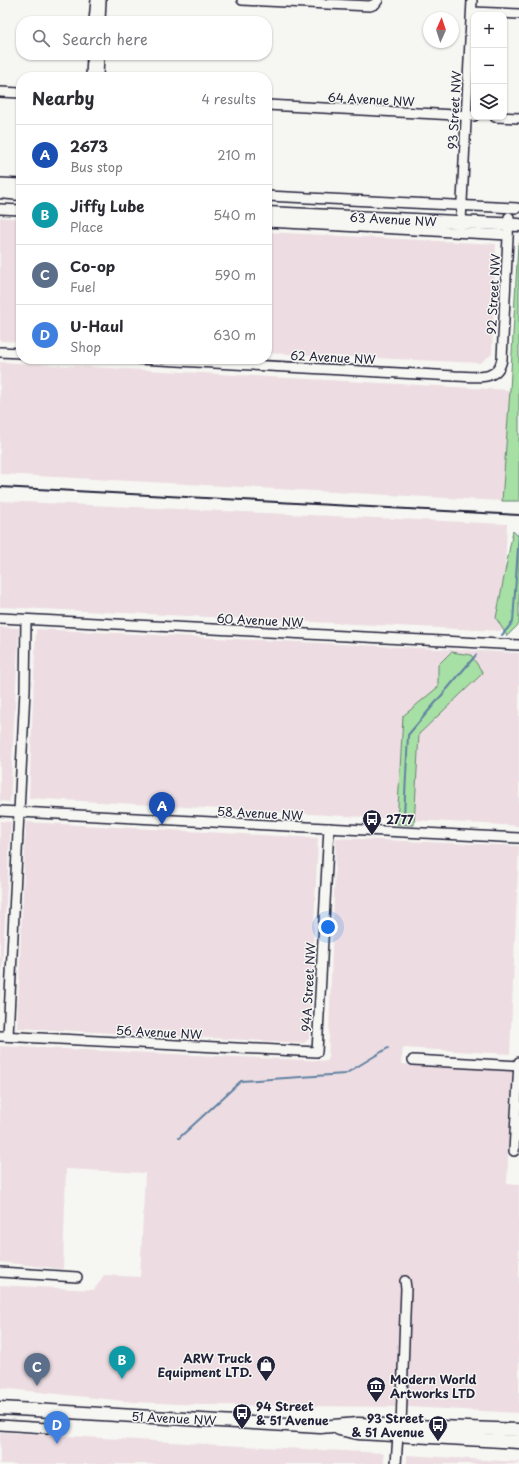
<!DOCTYPE html>
<html lang="en">
<head>
<meta charset="utf-8">
<style>
  body { margin:0; font-family:"Playpen Sans",sans-serif; background:#f7f7f7; color:#2b2b33 }
  .controls { position:absolute; right:12px; top:12px; display:grid; overflow:hidden; border-radius:8px; box-shadow:0 1px 3px #0004 }
  .controls button { width:36px; height:36px; display:grid; place-items:center; padding:0; border:0; border-bottom:1px solid #e1e1e2; background:#fff; color:#2b2b33; font:20px sans-serif }
  .compass { position:absolute; left:423px; top:12px; width:36px; height:36px; border-radius:50%; background:#fff; box-shadow:0 1px 3px #0004; rotate:3deg }
  .you { position:absolute; left:328px; top:927px; width:14px; height:14px; margin:-10px; border:3px solid #fff; border-radius:50%; background:#1a73e8; box-shadow:0 0 0 6px #1a73e833 }
  .badge { display:grid; place-items:center; width:26px; height:26px; border-radius:50%; background:#7c3aed; color:#fff; font-size:13px; font-weight:700 }
  .pin { position:absolute; translate:-50% -33px; filter:drop-shadow(0 1px 2px #0008) }
  .pin::after { content:''; position:absolute; top:21px; width:14px; height:12px; background:inherit; clip-path:polygon(0 0,100% 0,50% 100%) }
  .list { margin:0; padding:0; list-style:none }
  h2 { display:flex; justify-content:space-between; align-items:center; height:52px; margin:0; padding:0 16px; font-size:17px }
  h2 small { font-size:13px; font-weight:400; color:#7c7c81 }
  .list li { display:grid; grid-template-columns:26px 1fr auto; gap:12px; align-items:center; box-sizing:border-box; height:60px; padding:0 16px; border-top:1px solid #e1e1e2 }
  .list b { display:block; font-size:15px; white-space:nowrap }
  .list p { margin:0; font-size:13px; white-space:nowrap; color:#7c7c81 }
  .list em { font-size:13px; font-style:normal; color:#7c7c81 }
  .icon { flex:none; width:22px; height:22px; fill:none; stroke:currentColor; stroke-width:2; stroke-linecap:round; stroke-linejoin:round }
  .map { position:relative; flex:none; width:519px; height:1464px; overflow:hidden }
  .search { position:absolute; background:#fff; box-shadow:0 1px 3px #0004; left:16px; top:16px; width:256px; height:44px; display:flex; align-items:center; gap:10px; box-sizing:border-box; padding:0 14px; border-radius:16px; color:#7c7c81; font-size:15px }
  .panel { position:absolute; background:#fff; box-shadow:0 1px 3px #0004; left:16px; top:72px; width:256px; height:292px; border-radius:16px }
  .map>svg:first-child { display:block }
</style>
</head>
<body>
<div class="map">
<svg width="519" height="1464" viewBox="0 0 519 1464">
  <rect width="100%" height="100%" fill="#f6f6f2"/>
  <filter id="ink" filterUnits="userSpaceOnUse"><feTurbulence type="fractalNoise" baseFrequency=".025" numOctaves="2"/><feDisplacementMap in="SourceGraphic" scale="8" xChannelSelector="R" yChannelSelector="G"/><feConvolveMatrix kernelMatrix="1 2 1 2 8 2 1 2 1" color-interpolation-filters="sRGB"/></filter>
  <g filter="url(#ink)">
    <g fill="#eddde2">
      <path d="M 0,217 L 21,219 L 21,342 L 0,341 Z"/>
      <path d="M 267,232 L 496,244 L 492,354 L 480,363 L 267,353 Z"/>
      <path d="M 0,362 L 510,390 L 502,501 L 0,474 Z"/>
      <path d="M 0,501 L 507,524 L 502,631 L 0,607 Z"/>
      <path d="M 0,627 L 19,628 L 10,802 L 0,801 Z"/>
      <path d="M 36,629 L 519,653 L 519,826 L 29,798 Z"/>
      <path d="M 0,821 L 11,822 L 0,1000 Z"/>
      <path d="M 26,822 L 318,838 L 309,1039 L 304,1043 L 17,1028 Z"/>
      <path d="M 336,838 L 519,846 L 510,1054 L 403,1048 L 401,1064 L 512,1069 L 507,1184 L 519,1185 L 519,1413 L 408,1407 L 203,1405 L 134,1402 L 0,1388 L 0,1285 L 94,1290 L 104,1275 L 140,1277 L 145,1173 L 66,1169 L 63,1269 L 0,1262 L 0,1046 L 328,1061 Z"/>
      <path d="M 0,1432 L 222,1445 L 384,1453 L 384,1464 L 0,1464 Z"/>
      <path d="M 407,1455 L 519,1462 L 519,1464 L 407,1464 Z"/>
    </g>
    <g fill="#a7e0a4" stroke="#648170">
      <path d="M 518,244 L 519,244 L 519,501 L 502,501 L 510,390 Z"/>
      <path d="M 513,531 L 519,537 L 519,624 L 507,636 L 496,618 Z"/>
      <path d="M 451,652 L 471,655 L 483,673 L 419,734 L 414,825 L 397,824 L 403,716 L 438,687 L 438,665 Z"/>
    </g>
    <g fill="none" stroke-linecap="round" stroke-linejoin="round">
      <g stroke="#6081a2" stroke-width="2">
        <path d="M 502,635 L 513,622 L 519,533"/>
        <path d="M 404,816 L 408,735 L 476,655"/>
        <path d="M 179,1138 L 241,1081 L 345,1074 L 388,1048"/>
      </g>
      <g stroke="#22223b" stroke-width="12">
        <g id="minor">
          <path d="M 242,0 L 370,6 L 375,4 L 378,0"/>
          <path d="M 472,12 L 519,14"/>
          <path d="M 94,21 L 96,0"/>
          <path d="M 100,21 L 101,0"/>
          <path d="M 91,77 L 92,55"/>
          <path d="M 98,77 L 99,55"/>
          <path d="M 0,92 L 21,93"/>
          <path d="M 267,105 L 474,116"/>
          <path d="M 495,117 L 519,118"/>
          <path d="M 0,183 L 21,184"/>
          <path d="M 267,196 L 517,208"/>
          <path d="M 0,209 L 21,210"/>
          <path d="M 267,222 L 508,235"/>
          <path d="M 461,222 L 472,0"/>
          <path d="M 0,352 L 21,353"/>
          <path d="M 140,359 L 455,376 C 473,376 498,383 502,359 L 509,217"/>
          <path d="M 0,618 L 519,645"/>
          <path d="M 0,811 L 519,838"/>
          <path d="M 0,1036 L 317,1052 L 329,828"/>
          <path d="M 8,1036 L 25,690 L 26,620"/>
          <path d="M 413,1060 L 519,1066"/>
          <path d="M 514,1151 L 519,1062"/>
          <path d="M 0,1272 L 77,1277"/>
          <path d="M 0,1425 L 47,1428"/>
          <path d="M 396,1464 L 398,1435 L 401,1425 L 406,1288 L 405,1281"/>
        </g>
      </g>
      <g stroke="#22223b" stroke-width="15">
        <g id="major">
          <path d="M 0,192 L 21,194"/>
          <path d="M 267,213 L 519,225"/>
          <path d="M 0,1408 L 320,1427 L 358,1424 L 519,1430"/>
          <path d="M 339,1429 L 358,1433 L 519,1442"/>
        </g>
      </g>
      <use href="#minor" stroke="#f6f6f2" stroke-width="9"/>
      <use href="#major" stroke="#f6f6f2" stroke-width="12"/>
      <path stroke="#22223b" stroke-width="2" d="M 0,487 L 519,515"/>
    </g>
  </g>
  <defs>
    <g id="bus-pin" transform="scale(1)"><path d="M0 17L-7.5 6A9.5 9.5 0 1 1 7.5 6Z" fill="#22223b" stroke="#f6f6f2"/><path d="M-5-6H5V4H4V6H2V4H-2V6H-4V4H-5ZM-3.5-4V0h7V-4ZM-3.5 1.2v1.5H-2V1.2ZM2 1.2v1.5H3.5V1.2Z" fill="#fff"/></g>
    <g id="shop-pin" transform="scale(1)"><path d="M0 17L-7.5 6A9.5 9.5 0 1 1 7.5 6Z" fill="#22223b" stroke="#f6f6f2"/><path d="M-5-2.5h2.3a2.7 3.5 0 0 1 5.4 0H5L5.5 6h-11ZM-1.5-2.5h3a1.5 2.3 0 0 0-3 0Z" fill="#fff"/></g>
    <g id="museum-pin" transform="scale(1)"><path d="M0 17L-7.5 6A9.5 9.5 0 1 1 7.5 6Z" fill="#22223b" stroke="#f6f6f2"/><path d="M0-6L6-3V-2H-6V-3ZM-5-1h2V3h-2ZM-1-1h2V3h-2ZM3-1h2V3H3ZM-6 4H6V6H-6Z" fill="#fff"/></g>
  </defs>
  <g fill-rule="evenodd">
    <use href="#bus-pin" x="372" y="819"/>
    <use href="#shop-pin" x="266" y="1365"/>
    <use href="#museum-pin" x="376" y="1386"/>
    <use href="#bus-pin" x="242" y="1413"/>
    <use href="#bus-pin" x="438" y="1425"/>
  </g>
  <g text-anchor="middle" dominant-baseline="central" stroke-width="3" stroke-linejoin="round" paint-order="stroke">
    <g font-size="12" fill="#22223b" stroke="#f6f6f2">
      <text transform="translate(371 99) rotate(3)">64 Avenue NW</text>
      <text transform="translate(454 110) rotate(-87)">93 Street NW</text>
      <text transform="translate(393 219) rotate(3)">63 Avenue NW</text>
      <text transform="translate(493 294) rotate(-87)">92 Street NW</text>
      <text transform="translate(333 357) rotate(3)">62 Avenue NW</text>
      <text transform="translate(260 620) rotate(3)">60 Avenue NW</text>
      <text transform="translate(260 813) rotate(3)">58 Avenue NW</text>
      <text transform="translate(308 987) rotate(-87)">94A Street NW</text>
      <text transform="translate(159 1032) rotate(3)">56 Avenue NW</text>
      <text transform="translate(174 1418) rotate(3)">51 Avenue NW</text>
    </g>
    <g font-size="12" font-weight="bold" fill="#22223b" stroke="#f6f6f2" text-anchor="start">
      <text x="386" y="819">2777</text>
      <text x="252" y="1358" text-anchor="end">ARW Truck<tspan x="252" dy="14">Equipment LTD.</tspan></text>
      <text x="390" y="1379">Modern World<tspan x="390" dy="14">Artworks LTD</tspan></text>
      <text x="256" y="1406">94 Street<tspan x="256" dy="14">&amp; 51 Avenue</tspan></text>
      <text x="424" y="1418" text-anchor="end">93 Street<tspan x="424" dy="14">&amp; 51 Avenue</tspan></text>
    </g>
  </g>
</svg>
<div class="controls">
<button>+</button>
<button>−</button>
<button><svg class="icon" aria-label="layers" viewBox="0 0 24 24"><path d="M12 4l9 5-9 5-9-5zM3 14l9 5 9-5"/></svg></button>
</div>
<svg class="compass" viewBox="-18 -18 36 36"><path d="M0-13l5 13h-10z" fill="#e53935"/><path d="M0 13l5-13h-10z" fill="#7c7c81"/></svg>
<div class="you"></div>
<div class="pin badge" style="left:162px;top:825px;background:#1a4fb4">A</div>
<div class="pin badge" style="left:122px;top:1379px;background:#0f9aa8">B</div>
<div class="pin badge" style="left:37px;top:1386px;background:#5c6f8a">C</div>
<div class="pin badge" style="left:57px;top:1444px;background:#3f7fe0">D</div>
<div class="search"><svg class="icon" aria-label="search" viewBox="0 0 24 24"><circle cx="10" cy="10" r="6"/><path d="M15 15l6 6"/></svg>Search here</div>
<section class="panel">
<h2>Nearby<small>4 results</small></h2>
<ul class="list">
<li><span class="badge" style="background:#1a4fb4">A</span><div><b>2673</b><p>Bus stop</p></div><em>210 m</em></li>
<li><span class="badge" style="background:#0f9aa8">B</span><div><b>Jiffy Lube</b><p>Place</p></div><em>540 m</em></li>
<li><span class="badge" style="background:#5c6f8a">C</span><div><b>Co-op</b><p>Fuel</p></div><em>590 m</em></li>
<li><span class="badge" style="background:#3f7fe0">D</span><div><b>U-Haul</b><p>Shop</p></div><em>630 m</em></li>
</ul>
</section>
</div>
</body>
</html>
